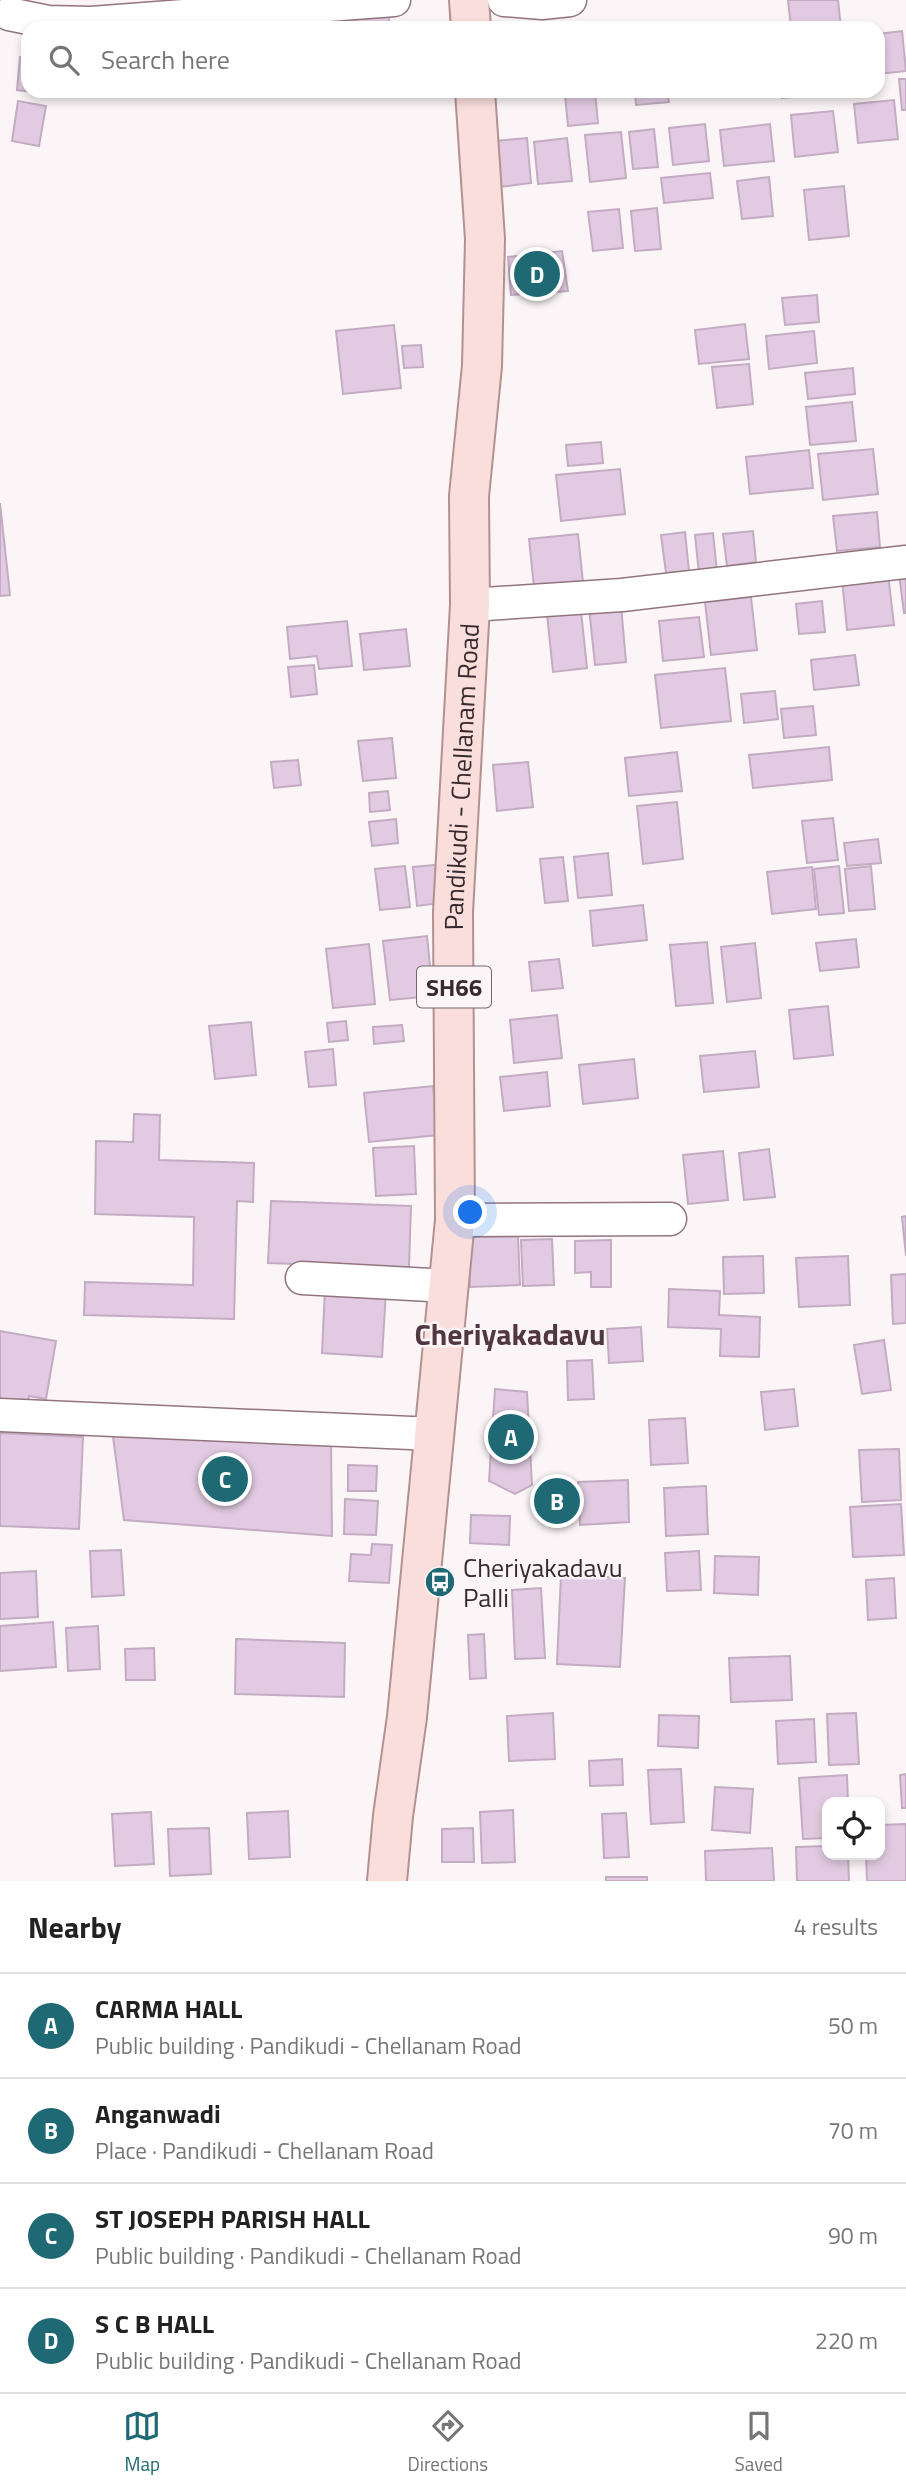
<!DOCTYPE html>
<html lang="en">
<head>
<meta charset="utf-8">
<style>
  body { margin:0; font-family:"Titillium Web",sans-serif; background:#f2f2f2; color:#222 }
  .controls { position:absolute; right:21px; bottom:21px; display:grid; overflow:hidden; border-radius:14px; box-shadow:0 4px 10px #0003 }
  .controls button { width:63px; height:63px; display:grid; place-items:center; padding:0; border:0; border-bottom:2px solid #e0e0e0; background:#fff; color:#222; font:35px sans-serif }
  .you { position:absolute; left:471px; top:1213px; width:24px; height:24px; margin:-18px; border:5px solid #fff; border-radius:50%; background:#1a73e8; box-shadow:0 0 0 10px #1a73e833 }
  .badge { display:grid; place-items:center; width:46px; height:46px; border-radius:50%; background:#1f6974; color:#fff; font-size:23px; font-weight:700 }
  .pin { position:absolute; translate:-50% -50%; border:4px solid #fff; box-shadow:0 2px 7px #0006 }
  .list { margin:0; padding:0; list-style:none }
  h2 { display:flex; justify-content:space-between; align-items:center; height:91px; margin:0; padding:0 28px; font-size:30px }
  h2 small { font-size:23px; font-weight:400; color:#767676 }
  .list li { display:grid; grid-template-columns:46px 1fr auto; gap:21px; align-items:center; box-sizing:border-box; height:105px; padding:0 28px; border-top:2px solid #e0e0e0 }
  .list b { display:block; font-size:26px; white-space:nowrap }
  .list p { margin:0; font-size:23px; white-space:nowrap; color:#767676 }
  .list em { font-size:23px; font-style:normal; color:#767676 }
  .icon { flex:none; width:38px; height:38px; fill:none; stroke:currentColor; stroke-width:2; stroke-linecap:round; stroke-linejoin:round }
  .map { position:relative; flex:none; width:906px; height:1881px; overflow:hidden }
  .search { position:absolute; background:#fff; box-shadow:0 4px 10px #0003; left:21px; right:21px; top:21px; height:77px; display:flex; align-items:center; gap:18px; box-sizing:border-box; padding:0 24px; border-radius:21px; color:#767676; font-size:26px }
  .sheet { height:511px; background:#fff }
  nav { display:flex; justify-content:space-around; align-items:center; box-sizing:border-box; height:98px; border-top:2px solid #e0e0e0; background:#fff; font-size:19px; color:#767676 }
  nav a { display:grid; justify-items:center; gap:4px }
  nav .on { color:#1f6974 }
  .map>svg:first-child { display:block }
</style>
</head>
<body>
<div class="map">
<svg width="906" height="1881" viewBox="0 0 906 1881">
  <rect width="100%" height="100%" fill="#fcf5f8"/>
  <g fill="#e2cbe2" stroke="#c3acc2" stroke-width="2">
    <path d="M 788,0 L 838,0 L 841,28 L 791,28 Z"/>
    <path d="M 387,4 L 390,28 L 335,28 L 333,11 Z"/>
    <path d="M 902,31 L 906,71 L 878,74 L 878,34 Z"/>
    <path d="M 20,57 L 28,58 L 28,91 L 52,91 L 51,94 L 17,90 Z"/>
    <path d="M 899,79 L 906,79 L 906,110 L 902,110 Z"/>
    <path d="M 635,91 L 667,91 L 669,102 L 636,105 Z"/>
    <path d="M 730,91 L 771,91 L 771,92 L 731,96 Z"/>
    <path d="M 781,91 L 812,91 L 813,95 L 782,98 Z"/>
    <path d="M 595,92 L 598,123 L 568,126 L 565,95 Z"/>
    <path d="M 894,100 L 898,139 L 858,143 L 854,104 Z"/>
    <path d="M 18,101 L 46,106 L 39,146 L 12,141 Z"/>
    <path d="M 833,111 L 838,152 L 795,157 L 791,115 Z"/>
    <path d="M 705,124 L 709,161 L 673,165 L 669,128 Z"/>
    <path d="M 770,124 L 774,161 L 724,166 L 720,130 Z"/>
    <path d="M 654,129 L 658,167 L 633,169 L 629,132 Z"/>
    <path d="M 621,132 L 626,178 L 590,182 L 585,135 Z"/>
    <path d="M 527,138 L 531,183 L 500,187 L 495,141 Z"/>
    <path d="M 567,138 L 572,181 L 538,184 L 534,142 Z"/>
    <path d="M 710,173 L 713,198 L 664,203 L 661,178 Z"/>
    <path d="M 769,177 L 773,216 L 742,219 L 737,181 Z"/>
    <path d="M 844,186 L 849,236 L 809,240 L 804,190 Z"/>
    <path d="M 657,208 L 661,249 L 635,251 L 631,211 Z"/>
    <path d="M 619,209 L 623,248 L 593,251 L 588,212 Z"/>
    <path d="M 562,251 L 568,291 L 511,295 L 508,257 Z"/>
    <path d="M 817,295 L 819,322 L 785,325 L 782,298 Z"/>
    <path d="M 745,324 L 749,359 L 699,364 L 695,330 Z"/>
    <path d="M 394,325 L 401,388 L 343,394 L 336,331 Z"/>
    <path d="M 814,331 L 817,363 L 769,369 L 766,336 Z"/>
    <path d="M 421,345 L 423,367 L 404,368 L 402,346 Z"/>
    <path d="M 749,364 L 753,404 L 717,408 L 712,367 Z"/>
    <path d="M 853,368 L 855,394 L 808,399 L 805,373 Z"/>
    <path d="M 852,402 L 856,441 L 810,445 L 806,407 Z"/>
    <path d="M 601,442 L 603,463 L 568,466 L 566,445 Z"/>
    <path d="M 873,449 L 878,494 L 823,500 L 818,454 Z"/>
    <path d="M 809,450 L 813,488 L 750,494 L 746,457 Z"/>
    <path d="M 620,469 L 625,514 L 561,521 L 556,475 Z"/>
    <path d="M 0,503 L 10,595 L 0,596 Z"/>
    <path d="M 877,512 L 880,547 L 837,551 L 833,516 Z"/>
    <path d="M 753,531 L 756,562 L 727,566 L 723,534 Z"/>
    <path d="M 685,532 L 689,571 L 666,573 L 661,535 Z"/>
    <path d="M 713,533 L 717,572 L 699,574 L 695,535 Z"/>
    <path d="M 578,534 L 584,592 L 535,597 L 529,539 Z"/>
    <path d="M 888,574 L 894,625 L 847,630 L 842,579 Z"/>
    <path d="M 899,574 L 906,574 L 906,613 L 904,613 Z"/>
    <path d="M 751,597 L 757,650 L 711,655 L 705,602 Z"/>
    <path d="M 822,601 L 825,632 L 799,634 L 796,604 Z"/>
    <path d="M 621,605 L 626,662 L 595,665 L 589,608 Z"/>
    <path d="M 581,611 L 587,668 L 553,672 L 547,614 Z"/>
    <path d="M 699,617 L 704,657 L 663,661 L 659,621 Z"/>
    <path d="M 347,621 L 352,666 L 319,669 L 317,656 L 290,659 L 287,627 Z"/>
    <path d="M 406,629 L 410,666 L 364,670 L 360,634 Z"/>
    <path d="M 855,655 L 859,685 L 814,690 L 811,660 Z"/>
    <path d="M 314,665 L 317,694 L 291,697 L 288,667 Z"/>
    <path d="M 725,668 L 731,721 L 661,728 L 655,675 Z"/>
    <path d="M 775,691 L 778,719 L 744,723 L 741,694 Z"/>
    <path d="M 813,706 L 816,735 L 784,738 L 781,709 Z"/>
    <path d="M 392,738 L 396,778 L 363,781 L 358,741 Z"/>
    <path d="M 829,747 L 832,780 L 753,788 L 749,755 Z"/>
    <path d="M 677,752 L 682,791 L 629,796 L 625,758 Z"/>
    <path d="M 298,760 L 301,785 L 274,788 L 271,762 Z"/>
    <path d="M 528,762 L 533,807 L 497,811 L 493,765 Z"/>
    <path d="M 388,791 L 390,810 L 370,812 L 369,793 Z"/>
    <path d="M 677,802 L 683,859 L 643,864 L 637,806 Z"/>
    <path d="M 833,818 L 838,860 L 807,863 L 802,821 Z"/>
    <path d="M 396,819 L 398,843 L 372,846 L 369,822 Z"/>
    <path d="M 878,839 L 881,863 L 847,866 L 844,843 Z"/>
    <path d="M 608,853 L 612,895 L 578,898 L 574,857 Z"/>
    <path d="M 563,857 L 568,901 L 545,903 L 540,859 Z"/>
    <path d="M 445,864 L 449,902 L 417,906 L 413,867 Z"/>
    <path d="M 405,866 L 410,907 L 380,910 L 375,869 Z"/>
    <path d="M 839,866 L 844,913 L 819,915 L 814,869 Z"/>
    <path d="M 871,866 L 875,909 L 849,911 L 845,869 Z"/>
    <path d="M 812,867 L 816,909 L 772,914 L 767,872 Z"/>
    <path d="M 643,905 L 647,940 L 593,946 L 590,911 Z"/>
    <path d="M 427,936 L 433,996 L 390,1000 L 383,941 Z"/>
    <path d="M 856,939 L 859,967 L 820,971 L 816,943 Z"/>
    <path d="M 707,942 L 713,1003 L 676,1006 L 670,945 Z"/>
    <path d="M 755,943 L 761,998 L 727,1002 L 721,947 Z"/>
    <path d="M 369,944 L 375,1004 L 333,1008 L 326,949 Z"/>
    <path d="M 559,959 L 563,988 L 532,991 L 529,962 Z"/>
    <path d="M 828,1006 L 833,1055 L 794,1059 L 789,1010 Z"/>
    <path d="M 557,1015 L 562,1058 L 514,1063 L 510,1020 Z"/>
    <path d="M 346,1021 L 348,1040 L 329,1042 L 327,1023 Z"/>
    <path d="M 251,1022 L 256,1075 L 215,1079 L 209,1026 Z"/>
    <path d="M 402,1025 L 404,1041 L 374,1044 L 373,1027 Z"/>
    <path d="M 333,1049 L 336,1085 L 309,1087 L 305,1052 Z"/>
    <path d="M 755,1051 L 759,1087 L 704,1092 L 700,1056 Z"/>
    <path d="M 634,1059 L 638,1098 L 583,1104 L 579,1065 Z"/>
    <path d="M 547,1072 L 550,1106 L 504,1111 L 500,1077 Z"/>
    <path d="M 433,1086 L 438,1135 L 369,1142 L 364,1093 Z"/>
    <path d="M 134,1114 L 160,1115 L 159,1160 L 254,1163 L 253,1202 L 237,1201 L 234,1319 L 84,1315 L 85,1282 L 193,1285 L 194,1217 L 95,1214 L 96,1141 L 133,1142 Z"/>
    <path d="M 414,1146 L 416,1194 L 376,1196 L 373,1148 Z"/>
    <path d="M 769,1149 L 775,1197 L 744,1200 L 739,1153 Z"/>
    <path d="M 723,1151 L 728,1200 L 688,1204 L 683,1155 Z"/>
    <path d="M 271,1201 L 411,1206 L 409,1268 L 268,1263 Z"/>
    <path d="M 906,1216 L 906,1256 L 902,1217 Z"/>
    <path d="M 518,1236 L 520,1285 L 470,1287 L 468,1237 Z"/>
    <path d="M 552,1239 L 554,1285 L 523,1286 L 521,1240 Z"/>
    <path d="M 611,1240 L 611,1287 L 591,1287 L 591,1272 L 575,1273 L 575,1241 Z"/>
    <path d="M 763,1256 L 764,1293 L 724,1294 L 723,1257 Z"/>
    <path d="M 848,1256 L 850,1305 L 799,1307 L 796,1258 Z"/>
    <path d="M 906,1274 L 906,1323 L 893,1324 L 891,1275 Z"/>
    <path d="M 325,1287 L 386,1291 L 382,1357 L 322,1353 Z"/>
    <path d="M 669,1289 L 720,1291 L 719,1315 L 760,1317 L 759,1357 L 720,1356 L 721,1329 L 668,1327 Z"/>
    <path d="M 641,1327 L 643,1361 L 609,1363 L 607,1329 Z"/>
    <path d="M 0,1331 L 56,1341 L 46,1399 L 29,1396 L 26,1412 L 0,1407 Z"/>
    <path d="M 884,1340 L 891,1390 L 862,1394 L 854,1345 Z"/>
    <path d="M 592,1360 L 594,1399 L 568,1400 L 567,1361 Z"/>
    <path d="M 495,1389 L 527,1392 L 532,1485 L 515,1494 L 489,1481 Z"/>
    <path d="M 794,1389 L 798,1426 L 765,1430 L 761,1392 Z"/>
    <path d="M 685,1418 L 688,1463 L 651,1465 L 649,1420 Z"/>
    <path d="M 112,1429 L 331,1439 L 332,1536 L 124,1520 Z"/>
    <path d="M 0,1433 L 83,1437 L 79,1529 L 0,1526 Z"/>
    <path d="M 899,1449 L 901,1500 L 862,1502 L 859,1450 Z"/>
    <path d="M 348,1465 L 377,1466 L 376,1491 L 348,1491 Z"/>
    <path d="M 628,1480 L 629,1522 L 580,1525 L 578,1482 Z"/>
    <path d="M 706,1486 L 708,1534 L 666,1536 L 664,1488 Z"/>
    <path d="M 541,1491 L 574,1493 L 572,1511 L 541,1509 Z"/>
    <path d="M 345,1499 L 378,1501 L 376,1535 L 344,1534 Z"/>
    <path d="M 901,1504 L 904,1555 L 853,1557 L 850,1507 Z"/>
    <path d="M 471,1515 L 510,1516 L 509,1545 L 470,1543 Z"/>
    <path d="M 372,1544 L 392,1545 L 389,1583 L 349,1581 L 351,1554 L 371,1555 Z"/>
    <path d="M 121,1550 L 124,1595 L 92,1597 L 90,1551 Z"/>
    <path d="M 699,1551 L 701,1590 L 667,1591 L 665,1553 Z"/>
    <path d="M 715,1556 L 759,1557 L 758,1595 L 714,1593 Z"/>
    <path d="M 36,1571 L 38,1617 L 0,1619 L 0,1573 Z"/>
    <path d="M 561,1575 L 625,1578 L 620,1667 L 557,1664 Z"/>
    <path d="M 894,1578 L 896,1618 L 868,1620 L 866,1580 Z"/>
    <path d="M 541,1588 L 545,1658 L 515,1659 L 512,1590 Z"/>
    <path d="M 53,1622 L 56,1667 L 0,1671 L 0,1626 Z"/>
    <path d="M 98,1626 L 100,1669 L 68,1671 L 66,1628 Z"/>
    <path d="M 484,1634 L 486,1678 L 470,1679 L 468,1635 Z"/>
    <path d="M 236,1639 L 345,1643 L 344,1697 L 235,1694 Z"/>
    <path d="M 154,1648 L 155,1680 L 126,1680 L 125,1649 Z"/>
    <path d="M 790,1656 L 792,1700 L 731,1702 L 729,1658 Z"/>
    <path d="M 553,1713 L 555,1759 L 509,1761 L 507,1716 Z"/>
    <path d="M 856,1713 L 859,1764 L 829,1765 L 827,1714 Z"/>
    <path d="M 659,1715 L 699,1716 L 698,1748 L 658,1746 Z"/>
    <path d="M 814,1719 L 816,1762 L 778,1764 L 776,1721 Z"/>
    <path d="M 622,1759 L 623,1785 L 590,1786 L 589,1761 Z"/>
    <path d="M 681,1769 L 684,1822 L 651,1824 L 648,1770 Z"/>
    <path d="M 906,1774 L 906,1808 L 902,1808 L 900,1775 Z"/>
    <path d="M 847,1775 L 848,1802 L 827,1802 L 827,1838 L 803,1839 L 799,1778 Z"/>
    <path d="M 715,1787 L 753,1789 L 750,1833 L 712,1830 Z"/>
    <path d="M 513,1810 L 515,1862 L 482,1863 L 480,1812 Z"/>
    <path d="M 288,1811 L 290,1857 L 249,1859 L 247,1813 Z"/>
    <path d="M 151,1812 L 154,1864 L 115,1866 L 112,1814 Z"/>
    <path d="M 626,1813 L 629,1857 L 604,1858 L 602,1814 Z"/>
    <path d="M 906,1824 L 906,1881 L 867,1881 L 866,1855 L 880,1855 L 880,1825 Z"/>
    <path d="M 209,1828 L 211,1874 L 170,1876 L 168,1829 Z"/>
    <path d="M 473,1828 L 474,1862 L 442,1862 L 442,1829 Z"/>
    <path d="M 827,1846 L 827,1855 L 848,1855 L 849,1881 L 797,1881 L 796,1847 Z"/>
    <path d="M 772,1848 L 774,1881 L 706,1881 L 705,1851 Z"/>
    <rect x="606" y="1877" width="41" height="4"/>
  </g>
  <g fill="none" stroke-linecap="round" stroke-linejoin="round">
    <g stroke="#91747e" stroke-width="35">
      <g id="minor">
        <path d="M 504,0 L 542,3 L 570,0"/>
        <path d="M 9,14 L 48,22 L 91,23 L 394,0"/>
        <path d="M 470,605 L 622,595 L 906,562"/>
        <path d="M 455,1220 L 670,1219"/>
        <path d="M 302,1278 L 449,1286"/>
        <path d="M 0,1415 L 434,1434"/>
      </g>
    </g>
    <g stroke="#b3918f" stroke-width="42">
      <g id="major">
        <path d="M 469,0 L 471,28"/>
        <path id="s1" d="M 387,1881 L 393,1816 L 407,1717 L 455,1220 L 453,912 L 470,605 L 469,496 L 482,366 L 485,239 L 475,91"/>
      </g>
    </g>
    <use href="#minor" stroke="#fff" stroke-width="32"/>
    <use href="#major" stroke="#fadedb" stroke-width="38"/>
  </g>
  <defs>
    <g id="bus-disc" transform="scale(1.575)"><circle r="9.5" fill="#1f6974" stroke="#fcf5f8"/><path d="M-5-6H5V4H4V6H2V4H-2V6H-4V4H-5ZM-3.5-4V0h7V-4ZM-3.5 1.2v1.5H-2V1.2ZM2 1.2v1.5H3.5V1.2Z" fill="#fff"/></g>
  </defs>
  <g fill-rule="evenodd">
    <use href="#bus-disc" x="440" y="1582"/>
  </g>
  <g text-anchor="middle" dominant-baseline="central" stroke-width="5" stroke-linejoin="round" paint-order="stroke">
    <rect fill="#fcf5f8" stroke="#72676b" stroke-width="2" x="417" y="966.5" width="74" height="41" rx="5"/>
    <g font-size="24" font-weight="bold" fill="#372a2f">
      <text x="454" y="987">SH66</text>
    </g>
    <g font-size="26" fill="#372a2f" stroke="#fcf5f8">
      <text stroke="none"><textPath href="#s1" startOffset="1108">Pandikudi - Chellanam Road</textPath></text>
    </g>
    <g font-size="26" fill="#372a2f" stroke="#fcf5f8" text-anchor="start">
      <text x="463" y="1567">Cheriyakadavu<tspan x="463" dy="30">Palli</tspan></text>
    </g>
    <g font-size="30" font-weight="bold" fill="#503740" stroke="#fcf5f8">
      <text x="510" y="1334">Cheriyakadavu</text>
    </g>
  </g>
</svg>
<div class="controls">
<button><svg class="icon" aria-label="locate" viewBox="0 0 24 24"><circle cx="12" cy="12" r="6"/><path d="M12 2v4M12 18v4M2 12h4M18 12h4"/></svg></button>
</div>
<div class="you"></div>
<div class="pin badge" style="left:511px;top:1437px">A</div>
<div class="pin badge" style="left:557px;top:1501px">B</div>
<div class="pin badge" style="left:225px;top:1479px">C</div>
<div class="pin badge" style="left:537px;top:274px">D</div>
<div class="search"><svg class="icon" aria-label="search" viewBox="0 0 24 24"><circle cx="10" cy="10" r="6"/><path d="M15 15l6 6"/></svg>Search here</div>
</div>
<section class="sheet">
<h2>Nearby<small>4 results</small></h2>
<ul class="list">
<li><span class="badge">A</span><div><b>CARMA HALL</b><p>Public building · Pandikudi - Chellanam Road</p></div><em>50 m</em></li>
<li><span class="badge">B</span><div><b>Anganwadi</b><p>Place · Pandikudi - Chellanam Road</p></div><em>70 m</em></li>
<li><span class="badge">C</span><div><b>ST JOSEPH PARISH HALL</b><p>Public building · Pandikudi - Chellanam Road</p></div><em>90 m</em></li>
<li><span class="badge">D</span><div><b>S C B HALL</b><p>Public building · Pandikudi - Chellanam Road</p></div><em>220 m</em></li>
</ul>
</section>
<nav>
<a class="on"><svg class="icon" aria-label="map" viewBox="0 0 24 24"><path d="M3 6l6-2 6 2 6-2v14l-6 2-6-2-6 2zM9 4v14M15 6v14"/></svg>Map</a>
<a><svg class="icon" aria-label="directions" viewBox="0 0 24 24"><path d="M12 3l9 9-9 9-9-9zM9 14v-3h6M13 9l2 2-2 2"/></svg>Directions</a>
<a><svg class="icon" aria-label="saved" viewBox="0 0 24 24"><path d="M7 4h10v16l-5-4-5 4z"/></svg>Saved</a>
</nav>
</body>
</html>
